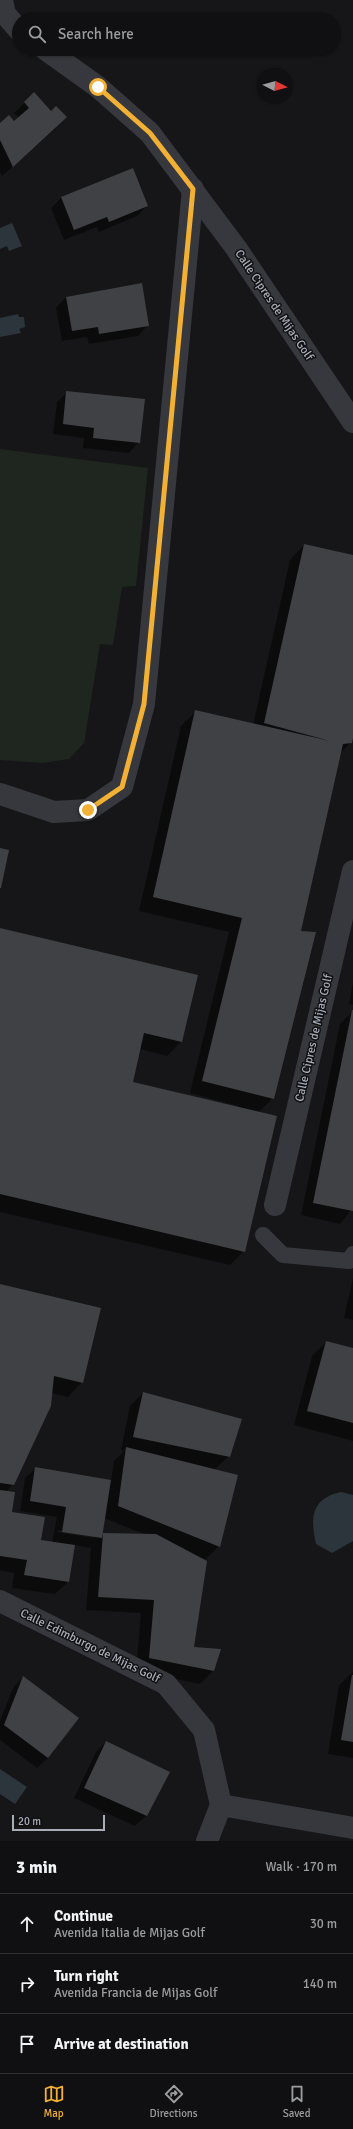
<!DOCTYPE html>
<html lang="en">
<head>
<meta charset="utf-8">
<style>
  body { margin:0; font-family:Signika,sans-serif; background:#19191b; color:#f1f3f6 }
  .compass { position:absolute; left:257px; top:68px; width:36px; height:36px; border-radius:50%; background:#101012; box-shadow:0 1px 3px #0004; rotate:96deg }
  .scale { position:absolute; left:12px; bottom:10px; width:93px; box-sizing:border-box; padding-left:4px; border:2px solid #a8adb8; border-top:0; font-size:11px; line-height:14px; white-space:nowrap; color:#a8adb8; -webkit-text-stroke:3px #111113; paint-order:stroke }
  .stop { position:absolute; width:12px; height:12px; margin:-9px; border:3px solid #f2b134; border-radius:50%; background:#fff }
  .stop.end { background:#f2b134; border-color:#fff; box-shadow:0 1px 4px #0008 }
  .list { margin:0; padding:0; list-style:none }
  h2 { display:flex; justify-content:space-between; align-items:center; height:52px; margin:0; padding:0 16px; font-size:17px }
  h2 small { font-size:13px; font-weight:400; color:#9c9d9f }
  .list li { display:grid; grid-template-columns:26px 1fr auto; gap:12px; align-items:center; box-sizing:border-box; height:60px; padding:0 16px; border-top:1px solid #303032 }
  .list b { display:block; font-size:15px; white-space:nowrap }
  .list p { margin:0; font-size:13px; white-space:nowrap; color:#9c9d9f }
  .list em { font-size:13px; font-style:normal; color:#9c9d9f }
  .icon { flex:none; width:22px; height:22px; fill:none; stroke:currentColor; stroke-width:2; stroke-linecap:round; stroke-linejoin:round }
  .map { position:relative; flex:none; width:353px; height:1841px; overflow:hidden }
  .search { position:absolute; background:#101012; box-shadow:0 1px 3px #0004; left:12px; right:12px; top:12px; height:44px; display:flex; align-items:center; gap:10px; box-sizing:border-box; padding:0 14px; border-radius:22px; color:#9c9d9f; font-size:15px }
  .sheet { height:232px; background:#101012 }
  nav { display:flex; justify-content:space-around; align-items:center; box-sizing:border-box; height:56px; border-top:1px solid #303032; background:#101012; font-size:11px; color:#9c9d9f }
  nav a { display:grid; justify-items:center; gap:2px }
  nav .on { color:#f2b134 }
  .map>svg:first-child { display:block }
</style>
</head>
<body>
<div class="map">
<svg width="353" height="1841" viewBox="0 0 353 1841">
  <rect width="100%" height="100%" fill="#161618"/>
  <path fill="#1e261f" d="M 0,449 L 148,468 L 136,586 L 122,587 L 113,645 L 100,644 L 84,743 L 69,759 L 43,763 L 0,760 Z"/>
  <g fill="#2c353c">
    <path d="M 12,223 L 22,246 L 9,251 L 7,246 L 0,249 L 0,228 Z"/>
    <path d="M 18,314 L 19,317 L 24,317 L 25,327 L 19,329 L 21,333 L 0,337 L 0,318 Z"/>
    <path d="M 341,1492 L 353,1495 L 353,1541 L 332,1553 L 316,1544 C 310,1517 311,1499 341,1492 Z"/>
    <path d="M 0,1769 L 27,1787 L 15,1804 L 0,1794 Z"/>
  </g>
  <g fill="#0007" fill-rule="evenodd">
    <path d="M 34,94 L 56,128 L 2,176 L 0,172 L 0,125 L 14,122 L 19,118 L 14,113 Z"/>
    <path d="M 61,198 L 147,206 L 137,216 L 99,232 L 97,227 L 64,240 L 51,208 Z"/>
    <path d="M 66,297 L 148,325 L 138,336 L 89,344 L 87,337 L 62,341 L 56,308 Z"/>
    <path d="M 67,392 L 139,442 L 129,453 L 83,448 L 84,438 L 53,434 L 57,402 Z"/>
    <path d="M 304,545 L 353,556 L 353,733 L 351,742 L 340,754 L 300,930 L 273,1098 L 259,1112 L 244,1251 L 230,1265 L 0,1212 L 0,929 L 181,1042 L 167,1056 L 140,1049 L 132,1083 L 237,1107 L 238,1106 L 190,1093 L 229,932 L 139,911 L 181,726 L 195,712 L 253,725 L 290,560 Z"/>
    <path d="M 353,982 L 353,1005 L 349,1004 Z"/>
    <path d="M 353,1011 L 353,1208 L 340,1224 L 301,1215 L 340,1024 Z"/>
    <path d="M 353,1278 L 353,1320 L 344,1318 Z"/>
    <path d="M 0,1285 L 82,1382 L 68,1397 L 51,1393 L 13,1484 L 6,1492 L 11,1513 L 40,1541 L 52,1543 L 57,1517 L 20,1511 L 25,1478 L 36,1468 L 111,1481 L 114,1461 L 124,1451 L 121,1450 L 130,1406 L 143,1393 L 229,1456 L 214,1470 L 219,1546 L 206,1559 L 197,1557 L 193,1648 L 220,1650 L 213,1671 L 200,1684 L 136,1671 L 141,1613 L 86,1610 L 91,1548 L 74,1545 L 68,1582 L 55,1594 L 12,1588 L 14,1573 L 0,1570 ZM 104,1518 L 144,1534 L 104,1534 L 101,1537 ZM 58,1530 L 94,1536 L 94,1538 L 57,1532 Z"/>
    <path d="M 326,1342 L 353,1349 L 353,1441 L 294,1425 L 312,1356 Z"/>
    <path d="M 353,1672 L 353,1758 L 328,1754 L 339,1685 Z"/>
    <path d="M 23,1677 L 48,1758 L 37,1768 L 0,1740 L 0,1721 L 13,1688 Z"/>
    <path d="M 106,1742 L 169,1772 L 146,1816 L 135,1826 L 74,1798 L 96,1752 Z"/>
  </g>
  <g fill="#404145">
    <path d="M 34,92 L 51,111 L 56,106 L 67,117 L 13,167 L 0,140 L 0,123 L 9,115 L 14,121 L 29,108 L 24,102 Z"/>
    <path d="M 133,168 L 148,206 L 109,222 L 107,217 L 74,230 L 61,197 Z"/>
    <path d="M 142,283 L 149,326 L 99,334 L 98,327 L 72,331 L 66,297 Z"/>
    <path d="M 66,391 L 145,399 L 140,443 L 93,438 L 94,428 L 63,424 Z"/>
    <path d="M 304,544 L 353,555 L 353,738 L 352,743 L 343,744 L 301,931 L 316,932 L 274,1099 L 202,1081 L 242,918 L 153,897 L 195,710 L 330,741 L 264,723 Z"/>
    <path d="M 0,848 L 9,850 L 1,888 L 0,888 Z"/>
    <path d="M 0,928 L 198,975 L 182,1042 L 144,1033 L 133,1082 L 277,1116 L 245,1252 L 0,1194 Z"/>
    <path d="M 352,1010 L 353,1010 L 353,1211 L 313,1203 Z"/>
    <path d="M 0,1284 L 101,1308 L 83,1383 L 54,1376 L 51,1406 L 14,1485 L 0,1483 Z"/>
    <path d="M 326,1341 L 353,1348 L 353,1423 L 307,1411 Z"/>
    <path d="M 143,1392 L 242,1419 L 230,1457 L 133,1437 Z"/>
    <path d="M 126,1447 L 238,1475 L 220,1547 L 118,1506 Z"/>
    <path d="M 35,1467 L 111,1480 L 102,1538 L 62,1532 L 66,1507 L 30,1501 Z"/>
    <path d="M 0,1490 L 15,1492 L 12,1512 L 45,1517 L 41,1540 L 75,1545 L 69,1582 L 24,1575 L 27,1560 L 0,1556 Z"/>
    <path d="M 103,1533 L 156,1534 L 207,1561 L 194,1647 L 221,1649 L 214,1671 L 149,1658 L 154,1600 L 98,1597 Z"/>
    <path d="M 352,1675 L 353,1675 L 353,1742 L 341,1740 Z"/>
    <path d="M 23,1676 L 79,1718 L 48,1758 L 4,1725 Z"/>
    <path d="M 106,1741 L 170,1772 L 147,1816 L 84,1788 Z"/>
  </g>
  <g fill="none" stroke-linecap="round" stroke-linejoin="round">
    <path stroke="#37383d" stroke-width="16" d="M 263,1235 L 283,1255 L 349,1261 L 353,1254"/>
    <g stroke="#37383d" stroke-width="22">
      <path d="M 2,0 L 5,14 L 19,30"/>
      <path d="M 45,49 L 98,87 L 150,133 L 236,248 L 353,422"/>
      <path d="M 0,794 L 54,812 L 88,810 L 122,787 L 144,704 L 193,189"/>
      <path d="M 275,1205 L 353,871"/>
      <path d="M 0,1601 L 166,1684 L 204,1730 L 221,1805 L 207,1841"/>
      <path d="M 221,1805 L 353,1828"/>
    </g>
  </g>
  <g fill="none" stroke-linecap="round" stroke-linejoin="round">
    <path stroke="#f2b134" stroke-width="5" d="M 88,810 L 122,787 L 144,704 L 193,189 L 150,133 L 98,87"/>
  </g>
  <g text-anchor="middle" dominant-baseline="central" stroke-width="3" stroke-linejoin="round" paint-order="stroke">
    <g font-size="12" fill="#a8adb8" stroke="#111113">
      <text transform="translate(274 305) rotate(56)">Calle Cipres de Mijas Golf</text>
      <text transform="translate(314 1038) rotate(-77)">Calle Cipres de Mijas Golf</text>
      <text transform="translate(90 1646) rotate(26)">Calle Edimburgo de Mijas Golf</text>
    </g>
  </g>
</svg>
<svg class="compass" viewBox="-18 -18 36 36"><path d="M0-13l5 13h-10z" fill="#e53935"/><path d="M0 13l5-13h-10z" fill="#9c9d9f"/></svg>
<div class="scale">20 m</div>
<div class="stop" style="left:98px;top:87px"></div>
<div class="stop end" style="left:88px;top:810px"></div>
<div class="search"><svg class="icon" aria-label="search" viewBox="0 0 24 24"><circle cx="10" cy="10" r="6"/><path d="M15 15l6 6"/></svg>Search here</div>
</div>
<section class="sheet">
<h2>3 min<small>Walk · 170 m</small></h2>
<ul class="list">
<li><svg class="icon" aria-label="ahead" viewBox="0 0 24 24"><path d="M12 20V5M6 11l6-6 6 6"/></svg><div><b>Continue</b><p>Avenida Italia de Mijas Golf</p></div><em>30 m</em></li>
<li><svg class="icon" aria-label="right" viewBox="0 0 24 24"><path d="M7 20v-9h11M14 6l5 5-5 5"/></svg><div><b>Turn right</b><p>Avenida Francia de Mijas Golf</p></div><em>140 m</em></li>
<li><svg class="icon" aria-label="arrive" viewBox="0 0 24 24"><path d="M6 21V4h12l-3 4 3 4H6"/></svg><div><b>Arrive at destination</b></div></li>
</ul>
</section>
<nav>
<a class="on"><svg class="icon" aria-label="map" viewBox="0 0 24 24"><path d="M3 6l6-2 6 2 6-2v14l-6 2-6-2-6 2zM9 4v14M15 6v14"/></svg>Map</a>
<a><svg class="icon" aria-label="directions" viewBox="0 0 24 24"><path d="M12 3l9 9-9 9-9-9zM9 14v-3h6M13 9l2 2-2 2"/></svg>Directions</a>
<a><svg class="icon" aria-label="saved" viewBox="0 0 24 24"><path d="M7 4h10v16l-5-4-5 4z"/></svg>Saved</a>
</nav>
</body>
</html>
